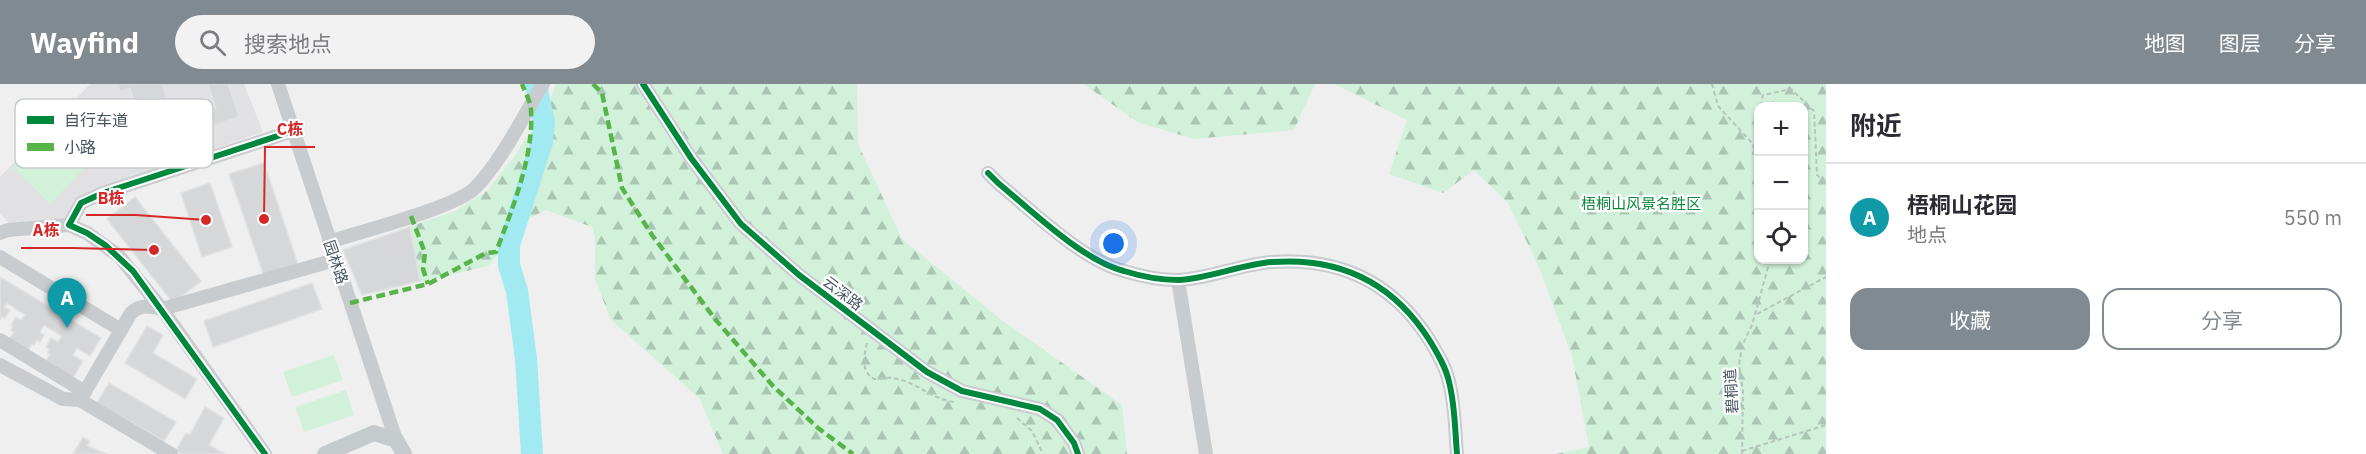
<!DOCTYPE html>
<html lang="zh">
<head>
<meta charset="utf-8">
<style>
  body { margin:0; font-family:"IBM Plex Sans","Noto Sans SC",sans-serif; background:#f2f2f3; color:#2b2b33 }
  .controls { position:absolute; right:18px; top:18px; display:grid; overflow:hidden; border-radius:12px; box-shadow:0 2px 4px #0004 }
  .controls button { width:54px; height:54px; display:grid; place-items:center; padding:0; border:0; border-bottom:2px solid #e1e1e2; background:#fff; color:#2b2b33; font:30px sans-serif }
  .you { position:absolute; left:1114px; top:160px; width:21px; height:21px; margin:-15px; border:4px solid #fff; border-radius:50%; background:#1a73e8; box-shadow:0 0 0 9px #1a73e833 }
  .badge { display:grid; place-items:center; width:39px; height:39px; border-radius:50%; background:#818a91; color:#fff; font-size:20px; font-weight:700 }
  .pin { position:absolute; translate:-50% -50px; filter:drop-shadow(0 2px 3px #0008) }
  .pin::after { content:''; position:absolute; top:32px; width:21px; height:18px; background:inherit; clip-path:polygon(0 0,100% 0,50% 100%) }
  .list { margin:0; padding:0; list-style:none }
  h2 { display:flex; justify-content:space-between; align-items:center; height:78px; margin:0; padding:0 24px; font-size:26px }
  h2 small { font-size:20px; font-weight:400; color:#7c7c81 }
  .list li { display:grid; grid-template-columns:39px 1fr auto; gap:18px; align-items:center; box-sizing:border-box; height:108px; padding:0 24px; border-top:2px solid #e1e1e2 }
  .list b { display:block; font-size:22px; white-space:nowrap }
  .list p { margin:0; font-size:20px; white-space:nowrap; color:#7c7c81 }
  .list em { font-size:20px; font-style:normal; color:#7c7c81 }
  .actions { display:flex; gap:12px; padding:18px 24px }
  .actions a { flex:1; padding:14px 0; border:2px solid #818a91; border-radius:18px; text-align:center; font-size:21px; color:#818a91 }
  .actions .main { background:#818a91; color:#fff }
  .icon { flex:none; width:33px; height:33px; fill:none; stroke:currentColor; stroke-width:2; stroke-linecap:round; stroke-linejoin:round }
  .map { position:relative; flex:none; width:1826px; height:370px; overflow:hidden }
  header { display:flex; align-items:center; gap:36px; box-sizing:border-box; height:84px; padding:0 30px; background:#818a91; color:#fff }
  header strong { font-size:28px }
  nav { display:flex; gap:33px; margin-inline-start:auto; font-size:21px }
  .search { width:420px; height:54px; background:#f2f2f3; display:flex; align-items:center; gap:15px; box-sizing:border-box; padding:0 21px; border-radius:33px; color:#7c7c81; font-size:22px }
  main { display:flex }
  aside { flex:1; background:#fff }
  .map>svg:first-child { display:block }
</style>
</head>
<body>
<header>
<strong>Wayfind</strong>
<div class="search"><svg class="icon" aria-label="search" viewBox="0 0 24 24"><circle cx="10" cy="10" r="6"/><path d="M15 15l6 6"/></svg>搜索地点</div>
<nav><a>地图</a><a>图层</a><a>分享</a></nav>
</header>
<main>
<div class="map">
<svg width="1826" height="370" viewBox="0 0 1826 370">
  <defs>
    <pattern id="forest-firs" width="22" height="20" patternUnits="userSpaceOnUse" patternTransform="scale(1.5)"><rect width="22" height="20" fill="#d1f1da"/><path d="M5 1l3.5 6h-7zM16 11l3.5 6h-7z" fill="#abc6b4"/></pattern>
  </defs>
  <rect width="100%" height="100%" fill="#f0efef"/>
  <path fill="#e1e0e2" d="M 90,0 L 244,0 L 263,48 L 144,89 L 91,112 L 74,140 L 13,143 L 0,130 L 0,93 Z"/>
  <g fill="url(#forest-firs)" fill-rule="evenodd">
    <path d="M 556,0 L 857,0 L 858,60 L 902,155 L 1003,237 L 1122,321 L 1127,370 L 723,370 L 700,315 L 611,236 L 595,195 L 595,154 L 592,143 L 546,126 L 530,134 L 488,182 L 362,211 L 343,166 L 455,127 L 487,107 L 516,70 L 550,16 Z"/>
    <path d="M 1084,0 L 1315,0 L 1294,46 L 1194,55 L 1137,38 Z"/>
    <path d="M 1334,0 L 1826,0 L 1826,370 L 1556,370 L 1589,363 L 1572,272 L 1539,183 L 1508,119 L 1474,86 L 1443,109 L 1389,90 L 1407,36 ZM 1758,22 L 1804,22 L 1804,176 L 1758,176 Z"/>
  </g>
  <g fill="#d1f1da">
    <path d="M 56,39 L 94,75 L 50,120 L 13,84 Z"/>
    <path d="M 334,271 L 343,296 L 292,313 L 283,288 Z"/>
    <path d="M 346,306 L 354,331 L 304,348 L 295,323 Z"/>
  </g>
  <g fill="none" stroke-linecap="round" stroke-linejoin="round">
    <path stroke="#a2eaf2" stroke-width="22" d="M 532,370 L 526,275 L 517,207 L 509,181 L 509,161 L 542,58 L 544,39 L 536,0"/>
  </g>
  <g fill="#d6d7d8" stroke="#e1e1e2" stroke-width="1.5">
    <path d="M 118,0 L 162,0 L 169,23 L 140,33 L 130,4 L 120,8 Z"/>
    <path d="M 208,0 L 228,0 L 239,33 L 133,68 L 128,53 L 216,24 Z"/>
    <path d="M 264,79 L 298,180 L 264,192 L 229,90 Z"/>
    <path d="M 210,99 L 232,163 L 202,173 L 181,109 Z"/>
    <path d="M 135,113 L 201,197 L 173,219 L 107,135 Z"/>
    <path d="M 410,143 L 420,197 L 362,211 L 343,166 Z"/>
    <path d="M 0,193 L 101,254 L 90,272 L 77,264 L 73,271 L 83,277 L 73,294 L 46,277 L 50,270 L 47,269 L 49,265 L 46,263 L 51,254 L 58,258 L 62,252 L 44,241 L 40,248 L 44,251 L 40,258 L 37,256 L 34,261 L 32,260 L 28,266 L 9,255 L 14,248 L 11,246 L 13,242 L 11,241 L 16,233 L 21,236 L 25,231 L 7,219 L 4,223 L 10,226 L 5,234 L 2,233 L 0,236 Z"/>
    <path d="M 312,199 L 322,225 L 213,263 L 204,237 Z"/>
    <path d="M 147,242 L 163,251 L 153,269 L 197,295 L 185,315 L 125,279 Z"/>
    <path d="M 109,299 L 176,338 L 164,357 L 97,319 Z"/>
    <path d="M 205,323 L 224,334 L 209,361 L 225,370 L 182,370 L 176,367 L 186,349 L 190,351 Z"/>
    <path d="M 83,353 L 90,357 L 87,362 L 107,370 L 73,370 Z"/>
  </g>
  <g fill="none" stroke-linecap="round" stroke-linejoin="round">
    <g stroke="#b6c4bf" stroke-width="2" stroke-dasharray="4.5 3" stroke-linecap="butt">
      <path d="M 1712,0 L 1718,22 L 1752,59 L 1758,74"/>
      <path d="M 1761,22 L 1763,11 L 1791,5 L 1814,27 L 1817,91 L 1826,99"/>
      <path d="M 1758,70 L 1758,37"/>
      <path d="M 1757,230 L 1826,193"/>
      <path d="M 867,259 C 864,273 860,286 874,295 C 880,295 887,293 893,294 C 915,297 932,315 954,318"/>
      <path d="M 1017,334 L 1032,347 L 1043,370"/>
      <path d="M 1742,367 L 1826,341"/>
      <path d="M 1742,370 L 1743,307 L 1739,281 L 1742,262 L 1752,241 L 1770,176"/>
    </g>
    <g stroke="#c8ccce" stroke-width="14">
      <path d="M 278,0 L 396,356"/>
      <path d="M 643,0 L 691,74 L 741,140 L 799,191 L 927,288 L 962,307 L 1040,325 L 1057,336 L 1074,359 L 1078,370"/>
      <path d="M 988,89 L 998,99 C 1032,127 1083,177 1124,187 C 1140,192 1161,196 1178,196 C 1208,195 1242,180 1272,178 C 1340,173 1393,198 1430,257 C 1437,269 1446,283 1449,298 C 1455,320 1455,347 1457,370"/>
      <path d="M 69,141 L 81,119 L 103,109 L 293,47"/>
      <path d="M 0,149 L 8,146 L 69,141 L 87,149 L 119,172 L 162,225 L 265,370"/>
      <path d="M 329,158 C 359,148 457,123 475,104 C 503,75 522,34 543,0"/>
      <path d="M 0,173 L 121,246"/>
      <path d="M 1178,196 L 1206,370"/>
      <path d="M 0,256 L 85,308"/>
      <path d="M 0,281 L 63,315 L 80,316"/>
      <path d="M 171,370 L 80,316 L 131,229 C 141,220 149,222 162,225 L 335,176"/>
    </g>
    <g stroke="#c5cacd" stroke-width="16">
      <path d="M 396,356 L 404,370"/>
      <path d="M 325,370 L 374,349 L 396,356"/>
    </g>
    <g stroke="#57b448" stroke-width="4.5" stroke-dasharray="9 4.5" stroke-linecap="butt">
      <path d="M 593,0 L 602,9 L 622,104 L 652,151 L 715,235 L 773,302 L 818,344 L 853,370"/>
      <path d="M 411,132 L 425,169 L 423,185 L 428,200"/>
      <path d="M 350,219 L 428,200 L 486,169 L 496,168 C 512,126 534,72 531,27 C 531,18 525,8 522,0"/>
    </g>
    <g stroke="#fff" stroke-width="10">
      <g id="cycleway">
        <path d="M 643,0 L 691,74 L 741,140 L 799,191 L 927,288 L 962,307 L 1040,325 L 1057,336 L 1074,359 L 1078,370"/>
        <path d="M 988,89 L 998,99 C 1032,127 1083,177 1124,187 C 1140,192 1161,196 1178,196 C 1208,195 1242,180 1272,178 C 1340,173 1393,198 1430,257 C 1437,269 1446,283 1449,298 C 1455,320 1455,347 1457,370"/>
        <path d="M 265,370 L 133,187 L 105,161 L 87,149 L 69,141 L 81,119 L 103,109 L 293,47"/>
      </g>
    </g>
    <use href="#cycleway" stroke="#00873e" stroke-width="6"/>
  </g>
  <g text-anchor="middle" dominant-baseline="central" stroke-width="4.5" stroke-linejoin="round" paint-order="stroke">
    <g font-size="15" fill="#0e873e" stroke="#fff">
      <text x="1641" y="119">梧桐山风景名胜区</text>
    </g>
    <g font-size="15" fill="#45545e" stroke="#fff">
      <text transform="translate(336 178) rotate(71)">园林路</text>
      <text transform="translate(843 209) rotate(37)">云深路</text>
      <text transform="translate(1731 307) rotate(-93)">碧桐道</text>
    </g>
  </g>
  <rect x="15" y="15" width="198" height="69" rx="9" fill="#fff" stroke="#c7cccf" stroke-width="1.5"/>
  <rect x="27" y="32" width="27" height="8" fill="#00873e"/>
  <rect x="27" y="59" width="27" height="8" fill="#57b448"/>
  <g font-size="16" fill="#45545e">
    <text x="64" y="42">自行车道</text>
    <text x="64" y="69">小路</text>
  </g>
  <path fill="none" stroke="#d62828" stroke-width="2" d="M264 135L265 63H315M206 136L136 131H86M154 166L72 164H21"/>
  <g fill="#d62828" stroke="#fff" stroke-width="2">
    <circle cx="264" cy="135" r="6"/>
    <circle cx="206" cy="136" r="6"/>
    <circle cx="154" cy="166" r="6"/>
  </g>
  <g font-size="16" text-anchor="middle" font-weight="bold" fill="#d62828" stroke="#fff" stroke-width="4.5" stroke-linejoin="round" paint-order="stroke">
    <text x="290" y="51">C栋</text>
    <text x="111" y="120">B栋</text>
    <text x="46" y="152">A栋</text>
  </g>
</svg>
<div class="controls">
<button>+</button>
<button>−</button>
<button><svg class="icon" aria-label="locate" viewBox="0 0 24 24"><circle cx="12" cy="12" r="6"/><path d="M12 2v4M12 18v4M2 12h4M18 12h4"/></svg></button>
</div>
<div class="you"></div>
<div class="pin badge" style="left:67px;top:244px;background:#0f9aa8">A</div>
</div>
<aside>
<h2>附近<small></small></h2>
<ul class="list">
<li><span class="badge" style="background:#0f9aa8">A</span><div><b>梧桐山花园</b><p>地点</p></div><em>550 m</em></li>
</ul>
<div class="actions"><a class="main">收藏</a><a>分享</a></div>
</aside>
</main>
</body>
</html>
